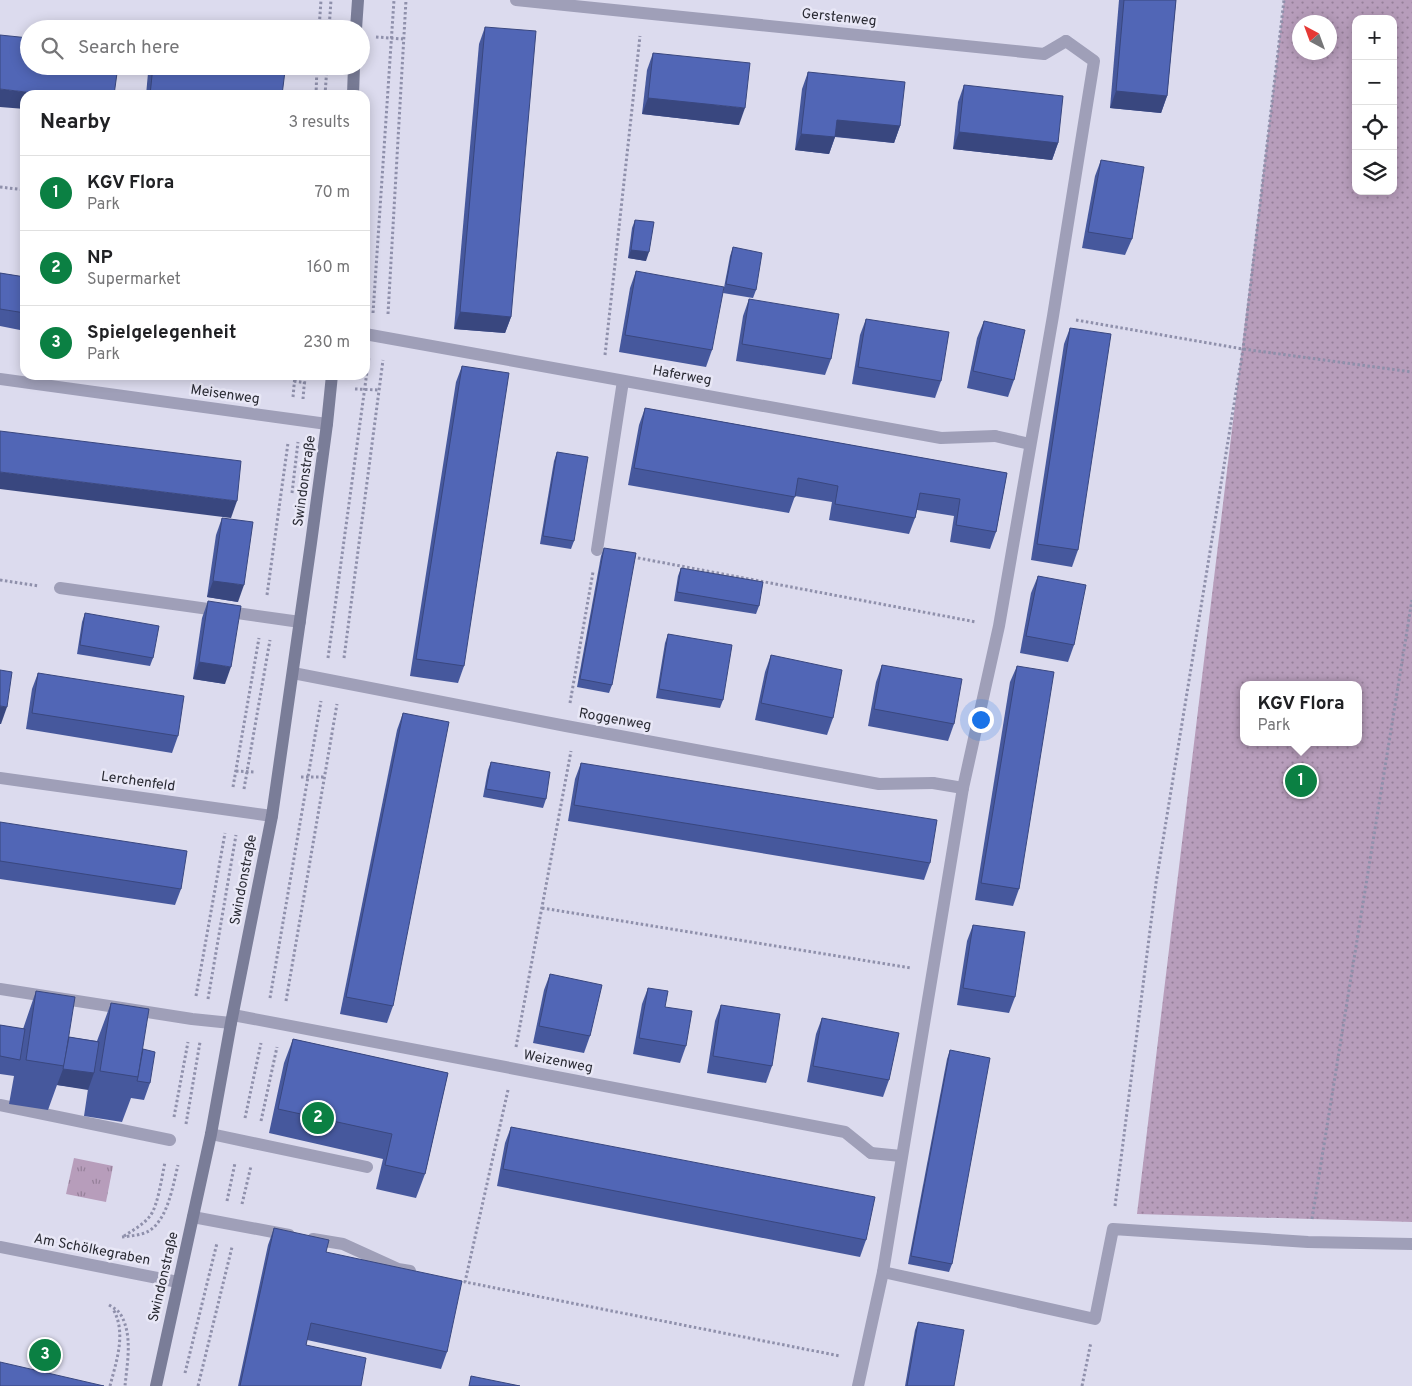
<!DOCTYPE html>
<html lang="en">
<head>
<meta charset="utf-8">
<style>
  body { margin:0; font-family:Overpass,sans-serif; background:#f6f6f6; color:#202124 }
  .controls { position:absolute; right:15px; top:15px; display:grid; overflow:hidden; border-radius:10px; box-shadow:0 2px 12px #0003 }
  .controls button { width:45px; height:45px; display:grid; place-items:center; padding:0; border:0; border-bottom:1px solid #e0e0e0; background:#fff; color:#202124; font:25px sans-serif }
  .compass { position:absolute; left:1292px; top:15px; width:45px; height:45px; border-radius:50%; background:#fff; box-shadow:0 2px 12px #0003; rotate:319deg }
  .you { position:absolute; left:980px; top:719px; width:18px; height:18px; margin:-12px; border:4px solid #fff; border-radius:50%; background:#1a73e8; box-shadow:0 0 0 8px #1a73e833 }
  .badge { display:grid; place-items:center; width:32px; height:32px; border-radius:50%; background:#0b8043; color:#fff; font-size:16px; font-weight:700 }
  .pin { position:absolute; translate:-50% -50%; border:2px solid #fff; box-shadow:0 1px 5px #0006 }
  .popup { position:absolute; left:1240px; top:681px; width:122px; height:65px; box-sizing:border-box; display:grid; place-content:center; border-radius:10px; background:#fff; filter:drop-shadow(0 1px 4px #0005); font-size:16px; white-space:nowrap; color:#757577 }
  .popup b { font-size:19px; color:#202124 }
  .popup::after { content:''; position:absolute; left:50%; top:100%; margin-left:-10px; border:10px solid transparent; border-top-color:#fff }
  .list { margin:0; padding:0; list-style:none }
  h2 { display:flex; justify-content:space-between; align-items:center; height:65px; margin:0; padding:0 20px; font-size:21px }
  h2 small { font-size:16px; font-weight:400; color:#757577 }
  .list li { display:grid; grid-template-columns:32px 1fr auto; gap:15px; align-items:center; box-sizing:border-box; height:75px; padding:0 20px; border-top:1px solid #e0e0e0 }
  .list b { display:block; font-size:19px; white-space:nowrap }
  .list p { margin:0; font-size:16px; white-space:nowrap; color:#757577 }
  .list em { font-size:16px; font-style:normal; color:#757577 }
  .icon { flex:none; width:28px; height:28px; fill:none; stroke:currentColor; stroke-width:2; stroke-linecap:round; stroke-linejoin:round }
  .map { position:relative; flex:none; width:1412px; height:1386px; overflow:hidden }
  .search { position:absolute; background:#fff; box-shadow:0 2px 12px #0003; left:20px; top:20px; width:350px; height:55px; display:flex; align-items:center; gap:12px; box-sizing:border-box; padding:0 18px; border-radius:28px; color:#757577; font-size:19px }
  .panel { position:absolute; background:#fff; box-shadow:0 2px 12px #0003; left:20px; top:90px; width:350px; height:290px; border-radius:15px }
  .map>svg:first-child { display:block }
</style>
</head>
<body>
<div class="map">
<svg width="1412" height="1386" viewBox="0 0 1412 1386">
  <defs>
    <pattern id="park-tufts" width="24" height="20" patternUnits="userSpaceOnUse" patternTransform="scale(1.25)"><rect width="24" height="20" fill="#b79dbb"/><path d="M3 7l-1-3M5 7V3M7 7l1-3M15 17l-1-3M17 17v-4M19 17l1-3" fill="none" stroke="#958099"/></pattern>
    <pattern id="garden-dots" width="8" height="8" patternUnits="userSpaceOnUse" patternTransform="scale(1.25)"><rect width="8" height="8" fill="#b79dbb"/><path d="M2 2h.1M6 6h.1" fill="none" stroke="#958099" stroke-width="1.8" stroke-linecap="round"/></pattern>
  </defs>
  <rect width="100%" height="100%" fill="#dcdbee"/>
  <path fill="url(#park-tufts)" d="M 74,1158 L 113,1166 L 106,1202 L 66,1194 Z"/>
  <path fill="url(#garden-dots)" fill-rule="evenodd" d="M 1284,0 L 1412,0 L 1412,1222 L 1137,1214 ZM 1356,19 L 1393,19 L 1393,191 L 1356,191 ZM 1300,22 L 1330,22 L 1330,52 L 1300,52 ZM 1244,685 L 1358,685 L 1358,742 L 1244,742 Z"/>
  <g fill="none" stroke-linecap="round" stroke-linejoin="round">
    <g stroke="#8f90ab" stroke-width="3" stroke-dasharray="2.5 2.5" stroke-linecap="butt">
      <path d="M 319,29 L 321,0"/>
      <path d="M 329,29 L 331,0"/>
      <path d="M 376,37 L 403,39"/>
      <path d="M 316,95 L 317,66"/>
      <path d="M 325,95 L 327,66"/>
      <path d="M 0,187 L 25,190"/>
      <path d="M 373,313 L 394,0"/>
      <path d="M 388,314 L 406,0"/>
      <path d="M 1076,320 L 1243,349 L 1412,372"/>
      <path d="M 605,355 L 640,36"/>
      <path d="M 294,381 L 306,383"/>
      <path d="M 355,389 L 379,390"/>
      <path d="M 293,397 L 295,375"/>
      <path d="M 303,399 L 305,375"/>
      <path d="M 292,493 L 298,442"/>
      <path d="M 633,557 L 976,622"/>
      <path d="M 0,580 L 39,586"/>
      <path d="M 267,595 L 288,443"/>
      <path d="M 328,658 L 369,357"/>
      <path d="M 344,658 L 383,360"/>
      <path d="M 570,703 L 593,572"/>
      <path d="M 236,771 L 255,772"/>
      <path d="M 301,777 L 324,777"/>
      <path d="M 233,787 L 259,638"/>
      <path d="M 244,789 L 270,640"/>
      <path d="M 542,908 L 911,968"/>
      <path d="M 196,996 L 225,833"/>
      <path d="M 270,998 L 321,701"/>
      <path d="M 208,999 L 236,835"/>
      <path d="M 286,1001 L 337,704"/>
      <path d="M 516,1047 L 571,751"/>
      <path d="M 508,1090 L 465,1282 L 840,1356"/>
      <path d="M 174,1117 L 188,1042"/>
      <path d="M 245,1118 L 261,1043"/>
      <path d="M 261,1121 L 277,1047"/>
      <path d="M 186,1124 L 200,1042"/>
      <path d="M 227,1201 L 235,1163"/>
      <path d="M 242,1204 L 251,1166"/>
      <path d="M 1115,1206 L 1156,883 L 1243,349 L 1284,0"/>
      <path d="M 1312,1219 L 1412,600"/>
      <path d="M 124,1236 C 133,1230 143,1225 150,1216 C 158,1206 162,1176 165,1162"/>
      <path d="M 122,1237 C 130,1236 142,1235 149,1231 C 168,1219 173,1185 178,1165"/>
      <path d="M 109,1305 C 114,1308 119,1311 121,1315 C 133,1336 127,1364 125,1386"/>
      <path d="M 185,1373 L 217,1243"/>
      <path d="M 110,1386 C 116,1362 127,1333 113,1309"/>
      <path d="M 198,1386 L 232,1247"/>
      <path d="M 1082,1386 L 1091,1342"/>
    </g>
    <g stroke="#9f9fb8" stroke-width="12">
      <path d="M 995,436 L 1030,444"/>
      <path d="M 597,550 L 623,381"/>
      <path d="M 60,588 L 300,622"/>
      <path d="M 933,783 L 963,788"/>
      <path d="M 211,1134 L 367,1167"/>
      <path d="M 871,1153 L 901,1156"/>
      <path d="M 193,1217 L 289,1235"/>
      <path d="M 313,1239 L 343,1244 L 398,1269 L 410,1271"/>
      <path d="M 883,1272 L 1095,1319 L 1113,1229 L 1308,1242 L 1412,1244"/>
      <path d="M 858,1386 L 883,1272 L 963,788 L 999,626 L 1053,316 L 1094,61 L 1066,41"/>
    </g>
    <g stroke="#9f9fb8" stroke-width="12">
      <path d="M 516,0 L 1044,54 L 1066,41"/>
      <path d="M 365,334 L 941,438 L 995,436"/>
      <path d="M 0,379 L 327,424"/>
      <path d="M 293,673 L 566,726 L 879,784 L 933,783"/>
      <path d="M 0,778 L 272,816"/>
      <path d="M 0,989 L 192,1019 L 231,1023"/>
      <path d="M 233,1015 L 845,1132 L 871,1153"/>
      <path d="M 0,1105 L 170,1140"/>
      <path d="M 0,1247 L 178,1282"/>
    </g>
    <g stroke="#7a7d98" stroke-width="12">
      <path d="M 356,29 L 358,0"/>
      <path d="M 353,95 L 354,66"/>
      <path d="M 156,1386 L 211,1134 L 231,1023 L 272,816 L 311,543 L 327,424 L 332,375"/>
    </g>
  </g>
  <g fill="#46589d">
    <path d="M 1119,0 L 1176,0 L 1167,96 L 1161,113 L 1110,108 Z"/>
    <path d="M 485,27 L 511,317 L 505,333 L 454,329 L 479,44 Z"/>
    <path d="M 653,53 L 739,125 L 642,114 L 647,70 Z"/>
    <path d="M 151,66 L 243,66 L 282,95 L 146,95 L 148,73 Z"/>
    <path d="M 808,72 L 900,126 L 894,143 L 835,137 L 829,154 L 795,150 L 802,89 Z"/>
    <path d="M 964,85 L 1058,143 L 1052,160 L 953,149 L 958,102 Z"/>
    <path d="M 1101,160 L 1132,239 L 1125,255 L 1082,248 L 1095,176 Z"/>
    <path d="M 635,220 L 646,261 L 628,258 L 632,228 Z"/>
    <path d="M 733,247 L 756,290 L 753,298 L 723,293 L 730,256 Z"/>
    <path d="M 636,271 L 712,350 L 706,367 L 619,352 L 630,288 Z"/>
    <path d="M 0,273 L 25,277 L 25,331 L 0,326 Z"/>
    <path d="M 749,299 L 831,359 L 825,375 L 736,361 L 743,316 Z"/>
    <path d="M 866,319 L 941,381 L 935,398 L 852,384 L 860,335 Z"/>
    <path d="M 984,321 L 1014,380 L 1008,397 L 967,388 L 977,338 Z"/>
    <path d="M 1070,328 L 1078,550 L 1072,567 L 1031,560 L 1064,344 Z"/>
    <path d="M 462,366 L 464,666 L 458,683 L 410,676 L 456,382 Z"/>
    <path d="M 645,408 L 1007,473 L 996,532 L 990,549 L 950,542 L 954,516 L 917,510 L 915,518 L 909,534 L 829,520 L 832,502 L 795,496 L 789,513 L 628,485 L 639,425 Z"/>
    <path d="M 557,452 L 574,541 L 571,549 L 540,544 L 554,461 Z"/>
    <path d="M 222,518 L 238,602 L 207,597 L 216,535 Z"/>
    <path d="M 604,548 L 612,685 L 609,693 L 577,687 L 601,556 Z"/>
    <path d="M 681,568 L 759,606 L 756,614 L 674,601 L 678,576 Z"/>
    <path d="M 1038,576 L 1074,645 L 1068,662 L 1020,653 L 1031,593 Z"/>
    <path d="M 208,601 L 225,684 L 193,679 L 202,618 Z"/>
    <path d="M 85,613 L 153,658 L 150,666 L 77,654 L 82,622 Z"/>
    <path d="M 668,634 L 723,700 L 720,708 L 656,698 L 665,643 Z"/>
    <path d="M 771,655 L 833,718 L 827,735 L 755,720 L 765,672 Z"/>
    <path d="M 882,665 L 954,724 L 948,741 L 868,726 L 876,682 Z"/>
    <path d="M 1017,666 L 1019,889 L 1013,906 L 975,900 L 1010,682 Z"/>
    <path d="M 38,673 L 178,736 L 172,753 L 26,729 L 32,689 Z"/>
    <path d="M 403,713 L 393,1006 L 387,1023 L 340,1014 L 397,730 Z"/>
    <path d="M 491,762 L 546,799 L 543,808 L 483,797 L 488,770 Z"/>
    <path d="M 581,763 L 930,863 L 924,880 L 568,821 L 575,779 Z"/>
    <path d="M 0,822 L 181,889 L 175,905 L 0,879 Z"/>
    <path d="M 973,925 L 1015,997 L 1009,1013 L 957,1005 L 967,941 Z"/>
    <path d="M 550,974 L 590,1036 L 584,1053 L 533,1043 L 544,990 Z"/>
    <path d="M 648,988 L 665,1007 L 686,1046 L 680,1063 L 633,1054 L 642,1004 Z"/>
    <path d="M 36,991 L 69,1037 L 97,1041 L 111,1003 L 143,1049 L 150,1083 L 144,1100 L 131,1098 L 122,1122 L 84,1116 L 88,1089 L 57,1085 L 48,1110 L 9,1104 L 14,1076 L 0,1074 L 0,1025 L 23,1029 Z"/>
    <path d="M 721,1005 L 772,1066 L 766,1083 L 707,1073 L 715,1021 Z"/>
    <path d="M 822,1018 L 889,1080 L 883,1097 L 807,1082 L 816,1034 Z"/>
    <path d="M 293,1039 L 448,1073 L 425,1174 L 416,1198 L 376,1189 L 383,1159 L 269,1133 L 284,1063 Z"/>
    <path d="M 950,1050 L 952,1264 L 949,1272 L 908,1264 L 947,1059 Z"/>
    <path d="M 511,1127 L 866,1240 L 860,1257 L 497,1186 L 505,1143 Z"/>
    <path d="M 274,1228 L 326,1252 L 447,1352 L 441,1369 L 307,1340 L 306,1345 L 361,1386 L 238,1386 L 268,1245 Z"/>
    <path d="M 918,1322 L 954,1386 L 905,1386 L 915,1330 Z"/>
  </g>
  <g fill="#39477f">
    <path d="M 0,89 L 51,95 L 25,95 L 25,109 L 0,107 Z"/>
    <path d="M 1116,91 L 1167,96 L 1161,113 L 1110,108 Z"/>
    <path d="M 648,98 L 745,108 L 739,125 L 642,114 Z"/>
    <path d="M 837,120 L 900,126 L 894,143 L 831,136 Z"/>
    <path d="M 959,132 L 1058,143 L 1052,160 L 953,149 Z"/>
    <path d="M 801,134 L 835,137 L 829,154 L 795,150 Z"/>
    <path d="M 631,250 L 649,252 L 646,261 L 628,258 Z"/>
    <path d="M 460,312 L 511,317 L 505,333 L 454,329 Z"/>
    <path d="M 0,472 L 237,501 L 231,518 L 0,489 Z"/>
    <path d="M 213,581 L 244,585 L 238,602 L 207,597 Z"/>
    <path d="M 199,662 L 231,667 L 225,684 L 193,679 Z"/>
    <path d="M 0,706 L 7,707 L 1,724 L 0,724 Z"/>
    <path d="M 63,1069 L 94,1073 L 88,1090 L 57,1085 Z"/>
  </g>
  <g fill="#5166b6" stroke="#39477f">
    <path d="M 1124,0 L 1176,0 L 1167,96 L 1116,91 Z"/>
    <path d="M 485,27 L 536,31 L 511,317 L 460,312 Z"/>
    <path d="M 0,35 L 29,38 L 29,66 L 118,66 L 114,95 L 51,95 L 0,89 Z"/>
    <path d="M 653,53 L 750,63 L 745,108 L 648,98 Z"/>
    <path d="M 153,66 L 243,66 L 285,71 L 282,95 L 150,95 Z"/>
    <path d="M 808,72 L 905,82 L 900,126 L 837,120 L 835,137 L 801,134 Z"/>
    <path d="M 964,85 L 1063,96 L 1058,143 L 959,132 Z"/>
    <path d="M 1101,160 L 1144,167 L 1132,239 L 1088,232 Z"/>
    <path d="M 635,220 L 654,222 L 649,252 L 631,250 Z"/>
    <path d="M 733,247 L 762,253 L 756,290 L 726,284 Z"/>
    <path d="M 636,271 L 724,287 L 712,350 L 625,335 Z"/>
    <path d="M 0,273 L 25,277 L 25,313 L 0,309 Z"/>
    <path d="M 749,299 L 839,314 L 831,359 L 742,344 Z"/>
    <path d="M 866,319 L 949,332 L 941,381 L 858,367 Z"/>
    <path d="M 984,321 L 1025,330 L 1014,380 L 973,371 Z"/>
    <path d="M 1070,328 L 1111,334 L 1078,550 L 1037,544 Z"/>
    <path d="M 462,366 L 509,373 L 464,666 L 416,659 Z"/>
    <path d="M 645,408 L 1007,473 L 996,532 L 956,525 L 960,499 L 920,493 L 915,518 L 835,504 L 838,486 L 798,478 L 795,497 L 634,468 Z"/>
    <path d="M 0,431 L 241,461 L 237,501 L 0,472 Z"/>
    <path d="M 557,452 L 588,457 L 574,541 L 543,536 Z"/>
    <path d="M 222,518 L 253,522 L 244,585 L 213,581 Z"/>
    <path d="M 604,548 L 636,553 L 612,685 L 580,679 Z"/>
    <path d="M 681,568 L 763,582 L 759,606 L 677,592 Z"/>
    <path d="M 1038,576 L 1086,585 L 1074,645 L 1026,636 Z"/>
    <path d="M 208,601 L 241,606 L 231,667 L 199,662 Z"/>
    <path d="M 85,613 L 159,626 L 153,658 L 80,645 Z"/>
    <path d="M 668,634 L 732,645 L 723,700 L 659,689 Z"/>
    <path d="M 771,655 L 842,670 L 833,718 L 761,703 Z"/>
    <path d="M 882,665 L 962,679 L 954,724 L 874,709 Z"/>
    <path d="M 1017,666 L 1054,672 L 1019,889 L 981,883 Z"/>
    <path d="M 0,670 L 12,672 L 7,707 L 0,706 Z"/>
    <path d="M 38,673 L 184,696 L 178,736 L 32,713 Z"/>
    <path d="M 403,713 L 449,722 L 393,1006 L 346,997 Z"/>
    <path d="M 491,762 L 550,772 L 546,799 L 486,789 Z"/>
    <path d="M 581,763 L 937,820 L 930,863 L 574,805 Z"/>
    <path d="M 0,822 L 187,851 L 181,889 L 0,861 Z"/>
    <path d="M 973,925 L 1025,932 L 1015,997 L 963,988 Z"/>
    <path d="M 550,974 L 602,985 L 590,1036 L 539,1026 Z"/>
    <path d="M 648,988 L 668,991 L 665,1007 L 692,1011 L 686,1046 L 639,1038 Z"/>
    <path d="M 36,991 L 75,997 L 64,1066 L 26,1060 Z"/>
    <path d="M 111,1003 L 149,1009 L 138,1077 L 100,1071 Z"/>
    <path d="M 721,1005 L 780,1014 L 772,1066 L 713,1056 Z"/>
    <path d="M 822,1018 L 899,1033 L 889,1080 L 813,1066 Z"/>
    <path d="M 0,1025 L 25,1029 L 20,1060 L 0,1056 Z"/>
    <path d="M 69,1037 L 99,1042 L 94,1073 L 63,1069 Z"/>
    <path d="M 293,1039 L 448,1073 L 425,1174 L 385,1165 L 392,1134 L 278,1109 Z"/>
    <path d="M 143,1049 L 155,1052 L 150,1083 L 137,1081 L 138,1077 Z"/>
    <path d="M 950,1050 L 990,1058 L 952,1264 L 911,1256 Z"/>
    <path d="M 511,1127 L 875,1197 L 866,1240 L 503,1169 Z"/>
    <path d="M 274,1228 L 329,1240 L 326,1252 L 462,1281 L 447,1352 L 311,1323 L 306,1345 L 366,1358 L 361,1386 L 240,1386 Z"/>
    <path d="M 918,1322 L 964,1330 L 954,1386 L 907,1386 Z"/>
    <path d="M 0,1362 L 104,1386 L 0,1386 Z"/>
    <path d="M 471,1376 L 520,1386 L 469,1386 Z"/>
  </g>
  <g text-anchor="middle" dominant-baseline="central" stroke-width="5" stroke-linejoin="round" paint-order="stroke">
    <g font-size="14" fill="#282932" stroke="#e8e7f6">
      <text transform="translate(839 18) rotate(6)">Gerstenweg</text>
      <text transform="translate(682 376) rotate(10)">Haferweg</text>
      <text transform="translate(225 395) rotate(8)">Meisenweg</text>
      <text transform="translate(305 481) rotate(-82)">Swindonstraße</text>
      <text transform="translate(615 720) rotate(10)">Roggenweg</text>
      <text transform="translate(138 782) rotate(8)">Lerchenfeld</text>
      <text transform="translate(244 880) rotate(-79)">Swindonstraße</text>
      <text transform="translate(558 1062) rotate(11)">Weizenweg</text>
      <text transform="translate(92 1250) rotate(11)">Am Schölkegraben</text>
      <text transform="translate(164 1277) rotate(-77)">Swindonstraße</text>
    </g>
  </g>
</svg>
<div class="controls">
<button>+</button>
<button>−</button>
<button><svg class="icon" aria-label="locate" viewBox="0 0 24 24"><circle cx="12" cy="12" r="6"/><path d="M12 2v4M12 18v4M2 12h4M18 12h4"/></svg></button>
<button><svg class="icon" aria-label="layers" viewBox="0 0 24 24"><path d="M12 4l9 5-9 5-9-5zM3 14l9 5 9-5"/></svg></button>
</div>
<svg class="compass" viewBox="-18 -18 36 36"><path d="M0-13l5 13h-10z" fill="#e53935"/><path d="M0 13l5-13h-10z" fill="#757577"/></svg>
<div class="you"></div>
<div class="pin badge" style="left:1301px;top:781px">1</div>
<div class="popup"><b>KGV Flora</b>Park</div>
<div class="pin badge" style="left:318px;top:1118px">2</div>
<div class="pin badge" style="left:45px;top:1355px">3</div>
<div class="search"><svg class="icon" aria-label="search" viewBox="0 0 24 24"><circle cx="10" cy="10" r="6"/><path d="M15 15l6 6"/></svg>Search here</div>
<section class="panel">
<h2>Nearby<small>3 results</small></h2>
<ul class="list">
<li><span class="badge">1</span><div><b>KGV Flora</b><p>Park</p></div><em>70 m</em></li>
<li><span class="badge">2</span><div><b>NP</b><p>Supermarket</p></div><em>160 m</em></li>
<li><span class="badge">3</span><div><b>Spielgelegenheit</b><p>Park</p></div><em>230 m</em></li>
</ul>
</section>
</div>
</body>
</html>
